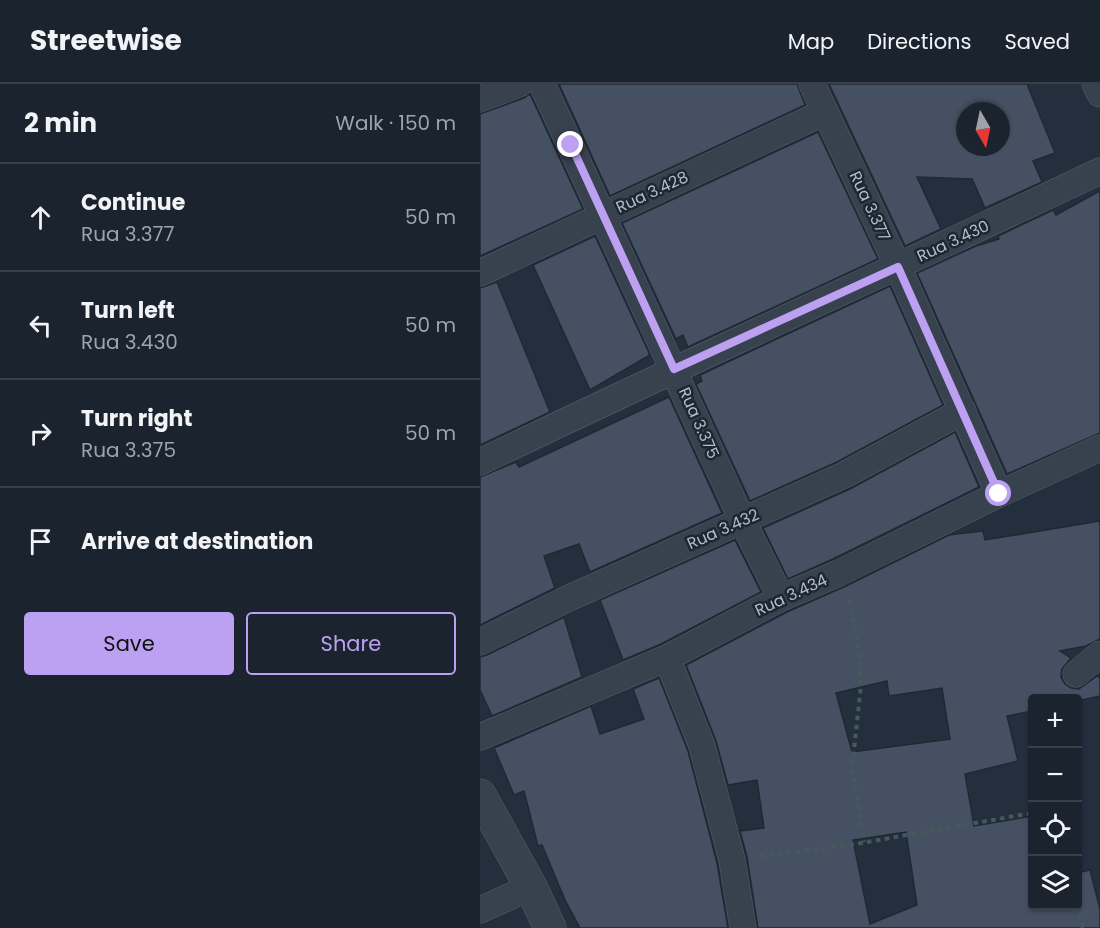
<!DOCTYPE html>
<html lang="en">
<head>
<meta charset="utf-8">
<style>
  body { margin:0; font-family:Poppins,sans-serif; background:#242b36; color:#f1f3f6 }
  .controls { position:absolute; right:18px; bottom:18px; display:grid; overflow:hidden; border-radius:6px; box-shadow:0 2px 4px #0004 }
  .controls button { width:54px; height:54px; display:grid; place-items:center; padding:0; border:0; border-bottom:2px solid #39404a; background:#1b232e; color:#f1f3f6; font:30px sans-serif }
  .compass { position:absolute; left:476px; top:18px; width:54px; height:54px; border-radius:50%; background:#1b232e; box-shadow:0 2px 4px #0004; rotate:171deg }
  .stop { position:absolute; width:18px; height:18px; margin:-14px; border:4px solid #bca0f2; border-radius:50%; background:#fff }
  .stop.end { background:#bca0f2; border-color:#fff; box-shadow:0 2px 6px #0008 }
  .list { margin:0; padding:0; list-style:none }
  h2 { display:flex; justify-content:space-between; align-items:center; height:78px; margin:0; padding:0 24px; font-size:26px }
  h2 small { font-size:20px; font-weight:400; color:#a0a4aa }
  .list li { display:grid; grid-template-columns:39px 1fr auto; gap:18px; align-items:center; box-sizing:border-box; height:108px; padding:0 24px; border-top:2px solid #39404a }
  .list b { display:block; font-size:22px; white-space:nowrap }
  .list p { margin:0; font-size:20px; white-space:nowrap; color:#a0a4aa }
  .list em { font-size:20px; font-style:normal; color:#a0a4aa }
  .actions { display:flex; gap:12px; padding:18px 24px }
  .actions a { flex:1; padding:14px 0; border:2px solid #bca0f2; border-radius:6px; text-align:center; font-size:21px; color:#bca0f2 }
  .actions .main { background:#bca0f2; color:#111 }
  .icon { flex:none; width:33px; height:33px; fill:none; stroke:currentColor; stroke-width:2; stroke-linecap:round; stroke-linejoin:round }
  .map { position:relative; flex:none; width:620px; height:844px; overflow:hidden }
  header { display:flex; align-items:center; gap:36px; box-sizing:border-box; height:84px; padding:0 30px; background:#1b232e; border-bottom:2px solid #39404a }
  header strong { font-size:28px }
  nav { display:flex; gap:33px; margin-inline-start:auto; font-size:21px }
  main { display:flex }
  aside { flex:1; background:#1b232e }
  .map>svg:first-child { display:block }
</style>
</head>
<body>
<header>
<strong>Streetwise</strong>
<nav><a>Map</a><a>Directions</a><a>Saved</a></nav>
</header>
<main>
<aside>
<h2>2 min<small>Walk · 150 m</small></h2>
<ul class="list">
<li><svg class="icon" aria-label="ahead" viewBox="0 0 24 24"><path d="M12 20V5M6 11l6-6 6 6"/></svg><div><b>Continue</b><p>Rua 3.377</p></div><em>50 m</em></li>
<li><svg class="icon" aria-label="left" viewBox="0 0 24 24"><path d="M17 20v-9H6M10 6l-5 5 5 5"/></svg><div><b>Turn left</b><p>Rua 3.430</p></div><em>50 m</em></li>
<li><svg class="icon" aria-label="right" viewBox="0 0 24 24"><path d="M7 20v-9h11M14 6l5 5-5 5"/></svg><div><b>Turn right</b><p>Rua 3.375</p></div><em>50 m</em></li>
<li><svg class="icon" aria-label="arrive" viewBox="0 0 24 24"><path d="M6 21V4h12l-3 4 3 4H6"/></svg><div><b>Arrive at destination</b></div></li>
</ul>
<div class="actions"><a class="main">Save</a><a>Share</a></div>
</aside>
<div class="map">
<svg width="620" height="844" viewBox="0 0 620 844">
  <rect width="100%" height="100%" fill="#242f3e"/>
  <g fill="#455162" stroke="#1f2835" stroke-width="1.5" fill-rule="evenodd">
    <path d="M 79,0 L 317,0 L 325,21 L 130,112 Z"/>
    <path d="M 349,0 L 547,0 L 575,69 L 553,77 L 562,98 L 505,124 L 492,95 L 437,93 L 461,145 L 425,162 ZM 485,27 L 521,27 L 521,63 L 485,63 Z"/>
    <path d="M 50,10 L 103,125 L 0,172 L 0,30 L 44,14 Z"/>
    <path d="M 338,48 L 398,175 L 208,263 L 203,251 L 196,255 L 142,139 Z"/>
    <path d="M 620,107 L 620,349 L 527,390 L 437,189 L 496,162 L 519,155 L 518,152 L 573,126 L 576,131 Z"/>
    <path d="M 115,152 L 170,271 L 110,306 L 53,181 Z"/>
    <path d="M 17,198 L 70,328 L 0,361 L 0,204 Z"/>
    <path d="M 410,202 L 463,321 L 357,378 L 270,417 L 216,300 L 222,297 L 220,291 Z"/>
    <path d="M 189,313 L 242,429 L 110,488 L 99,460 L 64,472 L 75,504 L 0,541 L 0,393 L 36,378 L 39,383 Z"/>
    <path d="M 475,348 L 499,403 L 353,475 L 308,495 L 283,444 L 370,405 Z"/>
    <path d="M 620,437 L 620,555 L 606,562 L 580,567 L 591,574 L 582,585 L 581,593 L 585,600 L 591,604 L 599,605 L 617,592 L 620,594 L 620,612 L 597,617 L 597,615 L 552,615 L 552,627 L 527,632 L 538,677 L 485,690 L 494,742 L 552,732 L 552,822 L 597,822 L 597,789 L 610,786 L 620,825 L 620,844 L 278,844 L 267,773 L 260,747 L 284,744 L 277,696 L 248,701 L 236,657 L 206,581 L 307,528 L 366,502 L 469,451 L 503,447 L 505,456 ZM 407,597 L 409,612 L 462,604 L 470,655 L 372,668 L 356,609 ZM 426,748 L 437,821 L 390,840 L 373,756 Z"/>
    <path d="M 255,456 L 281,508 L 181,560 L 143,576 L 120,516 Z"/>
    <path d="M 84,533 L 102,593 L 12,632 L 0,606 L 0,573 L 7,571 Z"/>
    <path d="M 179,594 L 208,667 L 237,779 L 248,844 L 100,844 L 85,816 L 62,761 L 58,762 L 44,707 L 34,711 L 14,664 L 111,622 L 120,650 L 164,635 L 153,605 Z"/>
  </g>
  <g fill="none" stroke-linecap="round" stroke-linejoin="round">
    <g stroke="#565f6c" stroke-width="27">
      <g id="minor">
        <path d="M 62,0 L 262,436 L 301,514"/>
        <path d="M 332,0 L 418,183 L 519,410"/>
        <path d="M 615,0 L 620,10"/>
        <path d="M 0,15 L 39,0"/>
        <path d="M 0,189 L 345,28"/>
        <path d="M 0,378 C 206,279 414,185 620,87"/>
        <path d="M 0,558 L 89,514 L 364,391 L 483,327"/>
        <path d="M 187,574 L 222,662 L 252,776 L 263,844"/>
        <path d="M 596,590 L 620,570"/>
        <path d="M 0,653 L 187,574 L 301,514 L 359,489 L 519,410 L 620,364"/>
        <path d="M 0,826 L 51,803"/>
      </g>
    </g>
    <g stroke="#565f6c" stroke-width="33">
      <path id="tertiary" d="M 0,711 L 51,803 L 70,844"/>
    </g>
    <g stroke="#44595c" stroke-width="4" stroke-dasharray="4.5 4.5" stroke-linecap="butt">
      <path d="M 369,516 L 378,558 L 381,602 L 372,684 L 384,758"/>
      <path d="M 280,772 L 376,760 L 552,729"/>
      <path d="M 597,822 L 603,844"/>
    </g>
    <use href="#minor" stroke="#38414e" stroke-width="26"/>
    <use href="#tertiary" stroke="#38414e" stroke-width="32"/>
  </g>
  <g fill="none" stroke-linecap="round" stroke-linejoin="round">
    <path stroke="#bca0f2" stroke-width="8" d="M 91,61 L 194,285 L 418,183 L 519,410"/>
  </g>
  <g text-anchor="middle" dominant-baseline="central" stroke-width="5" stroke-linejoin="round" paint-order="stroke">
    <g font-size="16" fill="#b4bcc9" stroke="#1d2633">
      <text transform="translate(172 108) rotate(-25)">Rua 3.428</text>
      <text transform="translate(390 122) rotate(65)">Rua 3.377</text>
      <text transform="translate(473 157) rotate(-25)">Rua 3.430</text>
      <text transform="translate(219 339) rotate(66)">Rua 3.375</text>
      <text transform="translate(243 445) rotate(-24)">Rua 3.432</text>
      <text transform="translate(311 511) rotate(-25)">Rua 3.434</text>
    </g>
  </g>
</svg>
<div class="controls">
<button>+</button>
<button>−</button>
<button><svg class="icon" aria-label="locate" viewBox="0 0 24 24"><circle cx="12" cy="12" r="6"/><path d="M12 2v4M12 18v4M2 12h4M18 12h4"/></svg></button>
<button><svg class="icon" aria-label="layers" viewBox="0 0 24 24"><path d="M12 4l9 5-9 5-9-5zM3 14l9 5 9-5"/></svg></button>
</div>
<svg class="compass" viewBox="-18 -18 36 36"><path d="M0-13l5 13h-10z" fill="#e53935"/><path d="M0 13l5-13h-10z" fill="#a0a4aa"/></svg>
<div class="stop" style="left:519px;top:410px"></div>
<div class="stop end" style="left:91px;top:61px"></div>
</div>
</main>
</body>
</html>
